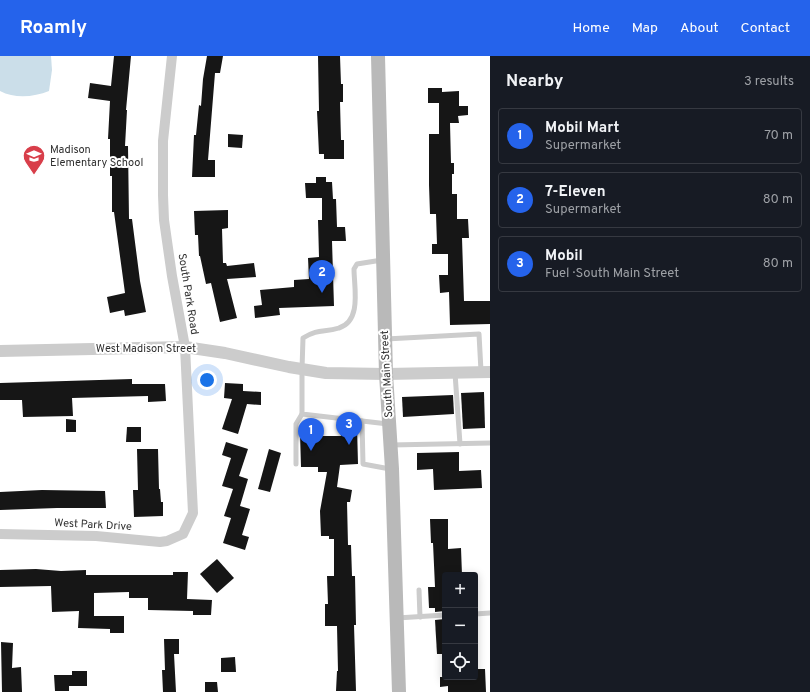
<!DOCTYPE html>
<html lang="en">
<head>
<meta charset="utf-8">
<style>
  body { margin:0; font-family:Overpass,sans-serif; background:#20242c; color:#f1f3f6 }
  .controls { position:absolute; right:12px; bottom:12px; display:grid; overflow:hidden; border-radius:4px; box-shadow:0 2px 10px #0003 }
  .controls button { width:36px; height:36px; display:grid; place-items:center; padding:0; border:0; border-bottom:1px solid #363941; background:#171b24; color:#f1f3f6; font:20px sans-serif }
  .you { position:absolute; left:207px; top:324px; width:14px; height:14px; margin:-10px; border:3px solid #fff; border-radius:50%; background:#1a73e8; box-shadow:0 0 0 6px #1a73e833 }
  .badge { display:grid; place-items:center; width:26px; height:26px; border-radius:50%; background:#2563eb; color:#fff; font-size:13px; font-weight:700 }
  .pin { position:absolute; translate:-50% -33px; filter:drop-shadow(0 1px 2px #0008) }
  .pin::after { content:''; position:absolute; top:21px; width:14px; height:12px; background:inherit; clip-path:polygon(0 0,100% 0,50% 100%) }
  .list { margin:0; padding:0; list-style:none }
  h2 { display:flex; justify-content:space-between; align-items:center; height:52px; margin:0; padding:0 16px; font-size:17px }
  h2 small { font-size:13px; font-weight:400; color:#9ea1a6 }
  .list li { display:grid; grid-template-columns:26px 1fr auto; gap:12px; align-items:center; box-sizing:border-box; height:56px; margin:0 8px 8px; padding:0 8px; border:1px solid #363941; border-radius:4px }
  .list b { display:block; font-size:15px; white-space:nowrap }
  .list p { margin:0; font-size:13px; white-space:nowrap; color:#9ea1a6 }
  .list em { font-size:13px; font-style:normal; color:#9ea1a6 }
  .icon { flex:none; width:22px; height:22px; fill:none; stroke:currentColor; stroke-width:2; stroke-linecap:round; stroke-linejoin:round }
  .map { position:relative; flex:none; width:490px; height:636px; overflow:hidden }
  header { display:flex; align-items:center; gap:24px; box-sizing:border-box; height:56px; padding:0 20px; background:#2563eb; color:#fff }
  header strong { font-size:19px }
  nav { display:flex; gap:22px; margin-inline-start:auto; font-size:14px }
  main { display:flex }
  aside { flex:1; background:#171b24 }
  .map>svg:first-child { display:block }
</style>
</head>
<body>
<header>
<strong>Roamly</strong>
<nav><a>Home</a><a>Map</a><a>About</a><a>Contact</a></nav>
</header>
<main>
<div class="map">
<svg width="490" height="636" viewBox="0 0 490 636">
  <rect width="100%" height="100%" fill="#fff"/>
  <path fill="#cbdee9" d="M 0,0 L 51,0 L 52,14 L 49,35 C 34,41 15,43 0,35 Z"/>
  <g fill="#161616">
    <path d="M 114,0 L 131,0 L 126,54 L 127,54 L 125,90 L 128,90 L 129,163 L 132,163 L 140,225 L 146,256 L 125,260 L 124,254 L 110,257 L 107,241 L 125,237 L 114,156 L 112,156 L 112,120 L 110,120 L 110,83 L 108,83 L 110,45 L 88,42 L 90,27 L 111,30 Z"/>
    <path d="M 207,0 L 223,0 L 220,17 L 215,17 L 208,104 L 215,104 L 215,121 L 192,121 L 194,79 L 196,79 L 199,49 L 201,50 L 203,23 Z"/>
    <path d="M 318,0 L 340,0 L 341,28 L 343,28 L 343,46 L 340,46 L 341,84 L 344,84 L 344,103 L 324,103 L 324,98 L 319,98 L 317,55 L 319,55 Z"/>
    <path d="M 428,32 L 442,32 L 442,36 L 459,35 L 459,50 L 468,50 L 468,59 L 458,60 L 459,67 L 450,67 L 451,107 L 454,107 L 454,118 L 452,118 L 452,138 L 457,138 L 457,163 L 468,163 L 469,182 L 462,182 L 464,245 L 490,245 L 490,268 L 450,269 L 449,236 L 440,237 L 439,219 L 448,219 L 448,198 L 432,198 L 432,188 L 437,188 L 436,158 L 430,158 L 429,129 L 429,78 L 439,78 L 439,47 L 428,47 Z"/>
    <path d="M 228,78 L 243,79 L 242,92 L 228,91 Z"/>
    <path d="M 316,121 L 326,121 L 326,126 L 332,126 L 333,143 L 336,143 L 337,171 L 345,171 L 346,185 L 332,185 L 334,250 L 279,252 L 280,259 L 255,262 L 254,250 L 262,249 L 260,234 L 294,231 L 294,224 L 309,223 L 308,202 L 319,201 L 318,164 L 322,164 L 322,142 L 306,142 L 305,127 L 316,127 Z"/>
    <path d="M 228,154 L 228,172 L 222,173 L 223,207 L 226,207 L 227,210 L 254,207 L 256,221 L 227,223 L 237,262 L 220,266 L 211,227 L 206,228 L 200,200 L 199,200 L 198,179 L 195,179 L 194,155 Z"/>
    <path d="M 132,323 L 132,328 L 165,328 L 166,345 L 148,346 L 148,340 L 72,342 L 73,360 L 23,361 L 22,344 L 0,344 L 0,327 Z"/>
    <path d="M 225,327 L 243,328 L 243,335 L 261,336 L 261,349 L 247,348 L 238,378 L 222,373 L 232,343 L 224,342 Z"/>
    <path d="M 484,336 L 485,372 L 463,373 L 461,337 Z"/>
    <path d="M 453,339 L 454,358 L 403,361 L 402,341 Z"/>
    <path d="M 66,363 L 76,364 L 76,376 L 66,376 Z"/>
    <path d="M 357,370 L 358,408 L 340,409 L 337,431 L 352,434 L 350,446 L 347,446 L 348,489 L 351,489 L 352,520 L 355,520 L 356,569 L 354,569 L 356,635 L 336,635 L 337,615 L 338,615 L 337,570 L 325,570 L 325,548 L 328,548 L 327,520 L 334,520 L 334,483 L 329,483 L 329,480 L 321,480 L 320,455 L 327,416 L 318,416 L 318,411 L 301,411 L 300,377 L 317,377 L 317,380 L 341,380 L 340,371 Z"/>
    <path d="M 127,371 L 141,371 L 141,386 L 126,386 Z"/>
    <path d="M 226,386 L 248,393 L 239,420 L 248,423 L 240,450 L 250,453 L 242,479 L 249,481 L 245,494 L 223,487 L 231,462 L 224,460 L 233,433 L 222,430 L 231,402 L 222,399 Z"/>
    <path d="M 137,393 L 158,393 L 159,433 L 160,433 L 161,446 L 163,446 L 163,460 L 134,461 L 133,434 L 138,434 Z"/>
    <path d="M 269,393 L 281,397 L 270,436 L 258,433 Z"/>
    <path d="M 459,396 L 459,415 L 481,414 L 482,432 L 434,434 L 433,413 L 417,414 L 417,397 Z"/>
    <path d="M 42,434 L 105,435 L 106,452 L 57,452 L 0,454 L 0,436 Z"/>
    <path d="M 430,463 L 448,463 L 448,493 L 461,492 L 462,519 L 445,519 L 445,555 L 435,556 L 435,552 L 429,552 L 428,531 L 435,531 L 433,487 L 431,487 Z"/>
    <path d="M 217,503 L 234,522 L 217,537 L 200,518 Z"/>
    <path d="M 36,513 L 61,515 L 86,514 L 86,519 L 173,519 L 173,516 L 188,516 L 187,543 L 212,544 L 211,559 L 193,559 L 193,555 L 148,554 L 148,542 L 129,542 L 129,536 L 94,537 L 94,560 L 124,560 L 124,577 L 110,577 L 110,573 L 78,572 L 79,555 L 52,556 L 51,530 L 0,531 L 0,514 Z"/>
    <path d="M 445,563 L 445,598 L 437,598 L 435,564 Z"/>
    <path d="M 164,583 L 179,583 L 179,598 L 174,598 L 176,636 L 163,636 L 162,614 L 165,614 Z"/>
    <path d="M 1,586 L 13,587 L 12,612 L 21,611 L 22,636 L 2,636 Z"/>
    <path d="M 235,601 L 236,616 L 221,616 L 221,602 Z"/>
    <path d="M 475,613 L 485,613 L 486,636 L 448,636 L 448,630 L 440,631 L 440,621 L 475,621 Z"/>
    <path d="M 72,615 L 87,615 L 87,630 L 69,630 L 69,635 L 55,635 L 54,619 L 72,619 Z"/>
    <path d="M 205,626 L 217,626 L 218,636 L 205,636 Z"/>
  </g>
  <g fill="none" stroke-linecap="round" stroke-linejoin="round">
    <g stroke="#ccc" stroke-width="5">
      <path d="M 382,204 L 357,208 L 354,213 C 354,231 362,265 339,272 C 324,277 319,272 303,282 L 302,313 L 302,358 L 388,368"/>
      <path d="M 386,283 L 479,278 L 481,315"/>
      <path d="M 455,317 L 460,388"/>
      <path d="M 362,365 L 363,408 L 390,413"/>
      <path d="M 391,389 L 490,387"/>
      <path d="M 296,408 L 296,368 L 302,358"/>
      <path d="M 419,534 L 420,561"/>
      <path d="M 475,558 L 490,557"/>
      <path d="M 397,562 L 445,559"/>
    </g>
    <path stroke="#ccc" stroke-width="10" d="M 0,478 L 96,480 L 160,486 L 167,485 L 183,478 L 193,457 L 185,291 L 172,220 L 164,164 L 163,139 L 163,85 L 172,0"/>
    <path stroke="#ccc" stroke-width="12" d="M 0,295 L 185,291 L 225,297 L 289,311 L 326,317 L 386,318 L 490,316"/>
    <path stroke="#b9b9b9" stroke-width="14" d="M 378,0 L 386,318 L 392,413 L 399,636"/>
  </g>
  <defs>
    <g id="school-pin" transform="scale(1.15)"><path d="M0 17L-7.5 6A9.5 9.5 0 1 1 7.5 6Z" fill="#d83e4a" stroke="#fff"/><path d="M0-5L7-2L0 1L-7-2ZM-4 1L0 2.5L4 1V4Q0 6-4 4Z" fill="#fff"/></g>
  </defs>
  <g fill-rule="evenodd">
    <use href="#school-pin" x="34" y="100"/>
  </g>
  <g text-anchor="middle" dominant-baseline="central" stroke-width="4" stroke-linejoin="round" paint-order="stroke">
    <g font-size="11" fill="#2f2f2f" stroke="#fff" text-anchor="start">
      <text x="50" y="94">Madison<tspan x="50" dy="13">Elementary School</tspan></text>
    </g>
    <g font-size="11" fill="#2f2f2f" stroke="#fff">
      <text transform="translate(188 238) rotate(81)">South Park Road</text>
      <text x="146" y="293">West Madison Street</text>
      <text transform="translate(387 318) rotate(-93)">South Main Street</text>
      <text transform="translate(93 469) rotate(3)">West Park Drive</text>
    </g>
  </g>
</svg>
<div class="controls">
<button>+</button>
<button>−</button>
<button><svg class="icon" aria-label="locate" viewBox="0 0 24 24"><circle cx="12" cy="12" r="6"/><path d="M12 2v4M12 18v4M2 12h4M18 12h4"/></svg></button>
</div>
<div class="you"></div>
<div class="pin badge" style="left:311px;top:395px">1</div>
<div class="pin badge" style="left:322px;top:237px">2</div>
<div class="pin badge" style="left:349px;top:389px">3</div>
</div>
<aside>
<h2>Nearby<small>3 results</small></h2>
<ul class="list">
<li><span class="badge">1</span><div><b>Mobil Mart</b><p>Supermarket</p></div><em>70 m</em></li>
<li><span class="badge">2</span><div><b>7-Eleven</b><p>Supermarket</p></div><em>80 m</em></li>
<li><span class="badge">3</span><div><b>Mobil</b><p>Fuel · South Main Street</p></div><em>80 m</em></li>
</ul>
</aside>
</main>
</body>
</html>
